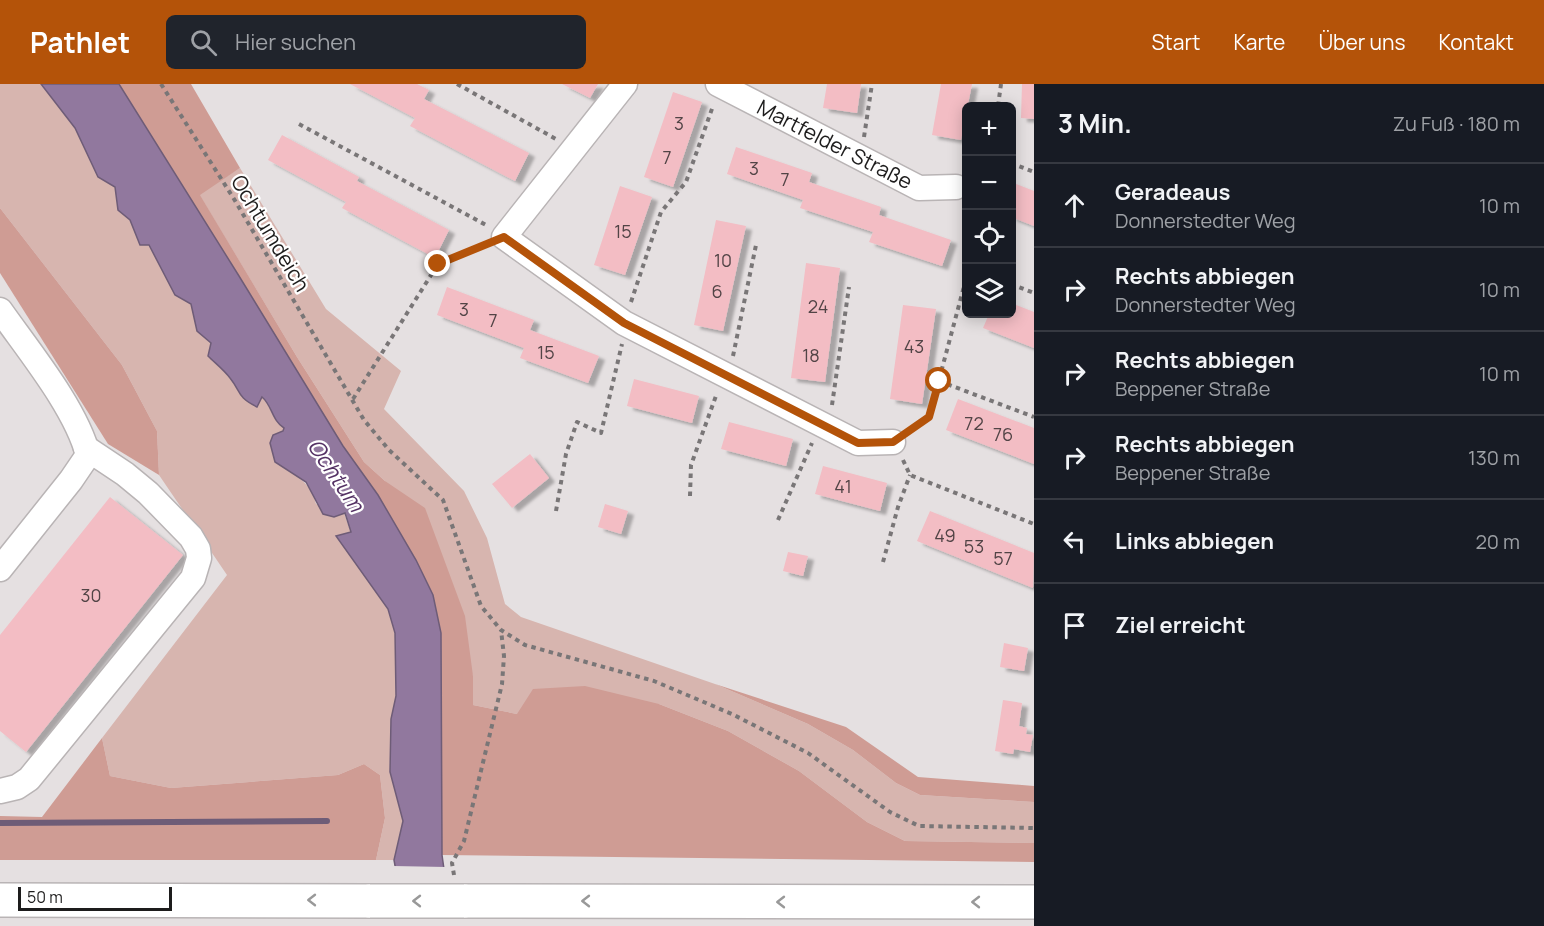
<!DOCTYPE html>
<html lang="de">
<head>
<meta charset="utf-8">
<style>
  body { margin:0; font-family:Manrope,sans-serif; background:#20242c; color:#f1f3f6 }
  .controls { position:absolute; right:18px; top:18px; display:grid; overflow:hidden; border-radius:9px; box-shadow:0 3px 15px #0003 }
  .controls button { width:54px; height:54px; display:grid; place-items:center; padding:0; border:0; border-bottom:2px solid #363941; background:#171b24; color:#f1f3f6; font:30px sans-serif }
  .scale { position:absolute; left:18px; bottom:15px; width:154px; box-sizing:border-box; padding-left:6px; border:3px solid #1d1c1c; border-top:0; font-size:16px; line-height:21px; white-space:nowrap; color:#1d1c1c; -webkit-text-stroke:4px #fff; paint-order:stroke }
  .stop { position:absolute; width:18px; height:18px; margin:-14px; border:4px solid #b45309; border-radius:50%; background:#fff }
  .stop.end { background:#b45309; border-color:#fff; box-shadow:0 2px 6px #0008 }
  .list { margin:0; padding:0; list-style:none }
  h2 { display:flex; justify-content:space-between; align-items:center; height:78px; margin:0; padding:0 24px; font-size:26px }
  h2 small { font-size:20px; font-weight:400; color:#9ea1a6 }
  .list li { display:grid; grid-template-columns:39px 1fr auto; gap:18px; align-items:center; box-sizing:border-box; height:84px; padding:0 24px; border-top:2px solid #363941 }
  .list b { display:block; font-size:22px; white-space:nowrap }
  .list p { margin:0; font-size:20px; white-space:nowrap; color:#9ea1a6 }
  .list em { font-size:20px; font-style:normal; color:#9ea1a6 }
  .icon { flex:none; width:33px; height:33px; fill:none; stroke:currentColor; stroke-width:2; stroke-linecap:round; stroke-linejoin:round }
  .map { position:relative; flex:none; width:1034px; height:842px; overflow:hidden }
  header { display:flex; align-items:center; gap:36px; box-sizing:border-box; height:84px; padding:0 30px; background:#b45309; color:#fff }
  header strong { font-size:28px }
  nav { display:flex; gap:33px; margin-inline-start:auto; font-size:21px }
  .search { width:420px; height:54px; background:#20242c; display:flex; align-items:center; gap:15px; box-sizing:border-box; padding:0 21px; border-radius:9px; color:#9ea1a6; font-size:22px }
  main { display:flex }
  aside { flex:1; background:#171b24 }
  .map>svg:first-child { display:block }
</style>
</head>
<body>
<header>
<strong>Pathlet</strong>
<div class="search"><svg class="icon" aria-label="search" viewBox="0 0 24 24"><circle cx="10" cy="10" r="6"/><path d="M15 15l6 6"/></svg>Hier suchen</div>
<nav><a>Start</a><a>Karte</a><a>Über uns</a><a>Kontakt</a></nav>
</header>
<main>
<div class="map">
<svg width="1034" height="842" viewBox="0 0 1034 842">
  <defs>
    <filter id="shadow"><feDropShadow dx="6" dy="4" stdDeviation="1.5" flood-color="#0004"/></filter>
  </defs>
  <rect width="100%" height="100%" fill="#e5e0e1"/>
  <g fill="#d7b5af">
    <path d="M 0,0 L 41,0 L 75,44 L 98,93 L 115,103 L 118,126 L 130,136 L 140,161 L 149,161 L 175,211 L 191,220 L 197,247 L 211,259 L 208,272 C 215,279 224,286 230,294 C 242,309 236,312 257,322 L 261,312 C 272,321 272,337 284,344 L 275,378 C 293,390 311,397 316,420 L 344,429 L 351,449 L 337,452 L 388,525 L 395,549 L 396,612 L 391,635 L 390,688 L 403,737 L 394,776 L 376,776 L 385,734 L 380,691 L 364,680 L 338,691 L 171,704 L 110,692 L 102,654 L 227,491 L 159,391 L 157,347 L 122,281 L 0,124 Z"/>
    <path d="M 240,84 L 326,225 L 401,287 L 384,325 L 464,407 L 487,454 L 505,520 L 521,533 L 715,600 L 808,640 L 853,666 L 896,699 L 920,711 L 1034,718 L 1034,759 L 905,757 L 867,738 L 799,687 L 728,647 L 659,620 L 517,630 L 473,621 L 473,592 L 385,397 L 364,378 L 297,273 L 199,110 Z"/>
  </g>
  <g fill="#cf9c94">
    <path d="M 119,0 L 191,0 L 240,84 L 200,111 L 297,273 L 364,378 L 385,397 L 425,424 L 465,532 L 473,592 L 473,621 L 517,630 L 533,605 L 585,602 L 659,620 L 728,647 L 799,687 L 867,738 L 905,757 L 1034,759 L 1034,778 L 442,771 L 441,549 L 433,511 L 416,476 L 378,411 L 343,362 L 239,192 Z"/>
    <path d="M 0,124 L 122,281 L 157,347 L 159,391 L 108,360 L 0,189 Z"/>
    <path d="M 715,600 L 846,643 L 918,693 L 1034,702 L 1034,718 L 920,711 L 896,699 L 853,666 L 808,640 Z"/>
    <path d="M 102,654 L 110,692 L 171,704 L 338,691 L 364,680 L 380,691 L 385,734 L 376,776 L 0,776 L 0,732 L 42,733 Z"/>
  </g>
  <path fill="#91789e" stroke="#6e5c77" stroke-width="1.5" d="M 41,0 L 119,0 L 239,192 L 343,362 L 378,411 L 416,476 L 433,511 L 441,549 L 442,771 L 452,842 L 406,842 L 394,776 L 403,737 L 390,688 L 391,635 L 396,612 L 395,549 L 388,525 L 336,452 L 351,448 L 345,429 L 334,433 L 323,430 L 306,398 L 275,378 L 270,359 L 273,351 L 283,347 L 284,344 C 272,337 272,321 262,313 L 257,323 C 236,312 242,309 230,294 C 224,286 215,279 208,272 L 211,259 L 197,247 L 191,220 L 175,211 L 149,161 L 140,161 L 130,136 L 118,126 L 115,103 L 98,93 L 75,44 Z"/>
  <path fill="#e5e0e1" d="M 393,782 L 446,783 L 455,842 L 403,842 Z"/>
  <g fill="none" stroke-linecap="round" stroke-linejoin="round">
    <path stroke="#6e5c77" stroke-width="6" d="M 0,739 L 327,737"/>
  </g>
  <g fill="#f3bdc4" filter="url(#shadow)">
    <path d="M 350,0 L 417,0 L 429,6 L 424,15 L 529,69 L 515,97 L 410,42 L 415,34 Z"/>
    <path d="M 562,0 L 598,0 L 590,14 Z"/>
    <path d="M 827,0 L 861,0 L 857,29 L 823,24 Z"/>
    <path d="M 941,0 L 972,0 L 961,56 L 932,51 Z"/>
    <path d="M 1022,0 L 1034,0 L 1034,35 L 1021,34 Z"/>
    <path d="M 673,8 L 702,18 L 673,103 L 644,93 Z"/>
    <path d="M 282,51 L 359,93 L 357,97 L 449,146 L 435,174 L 342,124 L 346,118 L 268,76 Z"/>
    <path d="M 736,63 L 812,89 L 809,98 L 881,123 L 879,131 L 951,156 L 942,182 L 869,158 L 873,148 L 800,124 L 803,116 L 727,90 Z"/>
    <path d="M 1011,98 L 1034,107 L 1034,142 L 1011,133 Z"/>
    <path d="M 620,102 L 652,113 L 625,191 L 594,181 Z"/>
    <path d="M 716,136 L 746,142 L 723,247 L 694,241 Z"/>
    <path d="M 806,179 L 840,184 L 825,298 L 791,294 Z"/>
    <path d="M 447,203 L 534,236 L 530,246 L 599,272 L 588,299 L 520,274 L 524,264 L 437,231 Z"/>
    <path d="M 1011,219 L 1034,228 L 1034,264 L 983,244 L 989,230 L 1011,230 Z"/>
    <path d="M 903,221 L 936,225 L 922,320 L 890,315 Z"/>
    <path d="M 634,295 L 699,312 L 692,339 L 627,322 Z"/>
    <path d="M 958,315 L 1034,344 L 1034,380 L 946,346 Z"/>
    <path d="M 729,338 L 793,355 L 786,382 L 721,365 Z"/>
    <path d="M 530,370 L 549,394 L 512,424 L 492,400 Z"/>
    <path d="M 823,382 L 887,399 L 880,427 L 815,410 Z"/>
    <path d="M 110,413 L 183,471 L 26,668 L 0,647 L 0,551 Z"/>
    <path d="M 605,420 L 628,427 L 621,450 L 598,443 Z"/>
    <path d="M 930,427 L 1034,469 L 1033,504 L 917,457 Z"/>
    <path d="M 788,468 L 808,472 L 803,492 L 783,487 Z"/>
    <path d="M 1004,559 L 1028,564 L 1024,587 L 1000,583 Z"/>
    <path d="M 1003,616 L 1022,619 L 1019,642 L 1027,644 L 1026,650 L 1033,651 L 1030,668 L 1014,665 L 1013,670 L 995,667 Z"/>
  </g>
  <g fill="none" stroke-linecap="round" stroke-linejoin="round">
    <g stroke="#b9b4b5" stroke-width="27">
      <g id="minor">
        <path d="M 625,0 L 504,153 L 624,239 L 858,359 L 893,358"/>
        <path d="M 718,0 L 919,104 L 956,103"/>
        <path d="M 0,226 C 28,266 76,324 88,371 L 71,396 L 0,485"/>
        <path d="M 0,707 L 17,703 L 29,695 L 193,494 L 199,474 L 198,465 L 191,453 L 148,409 L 125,390 L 86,364"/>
      </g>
    </g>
    <g stroke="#b9b4b5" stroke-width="36">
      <g id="highway">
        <path d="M 0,816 L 370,817"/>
        <path d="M 464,817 L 1034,818"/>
      </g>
    </g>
    <g stroke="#797677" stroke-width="4" stroke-dasharray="4.5 4.5" stroke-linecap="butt">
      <path d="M 161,0 L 234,115 L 364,336 L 389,366 L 443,416 L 481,522 L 501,546 L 525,561 L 654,597 L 732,630 L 808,669 L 890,728 L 919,742 L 1034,744"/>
      <path d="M 457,0 L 556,55"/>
      <path d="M 998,22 L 1001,0"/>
      <path d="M 299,40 L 486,141"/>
      <path d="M 864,53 L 872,0"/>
      <path d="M 1011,79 L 1034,88"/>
      <path d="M 1011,200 L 1034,209"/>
      <path d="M 631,218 L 661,128 L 686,98 L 713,22"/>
      <path d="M 733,272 L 756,161"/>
      <path d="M 939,297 L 1034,333"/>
      <path d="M 353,315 L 438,180 L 487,161"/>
      <path d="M 832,321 L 849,203"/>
      <path d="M 909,346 L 929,333 L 966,195"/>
      <path d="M 903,376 L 910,391 L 1034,440"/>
      <path d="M 690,412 L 691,381 L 717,309"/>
      <path d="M 556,427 L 566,370 L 577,338 L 601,349 L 622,260"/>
      <path d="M 778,436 L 812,359"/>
      <path d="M 883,478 L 898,423 L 910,391"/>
      <path d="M 454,791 L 452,779 L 464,757 L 502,600 L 504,572 L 501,546"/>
    </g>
    <use href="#minor" stroke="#fff" stroke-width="24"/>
    <use href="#highway" stroke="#fff" stroke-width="33"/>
    <g stroke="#b9b4b5" stroke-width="36" stroke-linecap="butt">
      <path id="highway-bridge" d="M 370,817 L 464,817"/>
    </g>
    <use href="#highway-bridge" stroke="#fff" stroke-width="33"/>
  </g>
  <defs><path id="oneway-chevron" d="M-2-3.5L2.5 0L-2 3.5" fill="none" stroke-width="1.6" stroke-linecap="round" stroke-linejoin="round" transform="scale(1.5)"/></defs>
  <g stroke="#999">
    <use href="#oneway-chevron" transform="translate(312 816) rotate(-180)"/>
    <use href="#oneway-chevron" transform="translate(417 817) rotate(-180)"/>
    <use href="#oneway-chevron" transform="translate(586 817) rotate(-180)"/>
    <use href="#oneway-chevron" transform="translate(781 818) rotate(-180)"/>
    <use href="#oneway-chevron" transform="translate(976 818) rotate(-180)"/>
  </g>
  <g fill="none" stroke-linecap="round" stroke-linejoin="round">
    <path stroke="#b45309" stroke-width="8" d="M 438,180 L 504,153 L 624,239 L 858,359 L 893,358 L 929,333 L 939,297"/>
  </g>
  <g text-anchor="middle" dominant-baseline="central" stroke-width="4.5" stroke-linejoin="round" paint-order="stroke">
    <g font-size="18" fill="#524446">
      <text x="679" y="39">3</text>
      <text x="667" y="73">7</text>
      <text x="754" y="84">3</text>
      <text x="785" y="95">7</text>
      <text x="623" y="147">15</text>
      <text x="723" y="176">10</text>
      <text x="717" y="207">6</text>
      <text x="818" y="222">24</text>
      <text x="464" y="225">3</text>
      <text x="493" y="236">7</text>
      <text x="914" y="262">43</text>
      <text x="546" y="268">15</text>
      <text x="811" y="271">18</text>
      <text x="974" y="339">72</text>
      <text x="1003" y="350">76</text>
      <text x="843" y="402">41</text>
      <text x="945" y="451">49</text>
      <text x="974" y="462">53</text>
      <text x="1003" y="474">57</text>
      <text x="91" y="511">30</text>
    </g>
    <g font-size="21" fill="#1d1c1c" stroke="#fff">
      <text transform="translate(835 60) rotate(27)">Martfelder Straße</text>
      <text transform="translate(271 149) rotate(59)">Ochtumdeich</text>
    </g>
    <g font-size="22" font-style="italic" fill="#543164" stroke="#fff">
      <text transform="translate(336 391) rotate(56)">Ochtum</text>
    </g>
  </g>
</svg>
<div class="controls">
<button>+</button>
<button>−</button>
<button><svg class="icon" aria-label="locate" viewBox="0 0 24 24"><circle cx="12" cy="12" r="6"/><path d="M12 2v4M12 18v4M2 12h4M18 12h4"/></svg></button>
<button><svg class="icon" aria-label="layers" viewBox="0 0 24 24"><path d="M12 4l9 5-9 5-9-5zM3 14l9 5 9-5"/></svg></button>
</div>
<div class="scale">50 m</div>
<div class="stop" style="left:939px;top:297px"></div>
<div class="stop end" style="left:438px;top:180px"></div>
</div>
<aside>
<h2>3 Min.<small>Zu Fuß · 180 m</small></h2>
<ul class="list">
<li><svg class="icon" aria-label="ahead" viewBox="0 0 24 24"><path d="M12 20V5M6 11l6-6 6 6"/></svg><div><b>Geradeaus</b><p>Donnerstedter Weg</p></div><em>10 m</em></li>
<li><svg class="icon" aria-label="right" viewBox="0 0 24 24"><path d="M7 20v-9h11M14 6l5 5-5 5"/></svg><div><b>Rechts abbiegen</b><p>Donnerstedter Weg</p></div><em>10 m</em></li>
<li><svg class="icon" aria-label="right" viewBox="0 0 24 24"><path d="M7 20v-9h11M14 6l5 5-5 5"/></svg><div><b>Rechts abbiegen</b><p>Beppener Straße</p></div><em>10 m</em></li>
<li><svg class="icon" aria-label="right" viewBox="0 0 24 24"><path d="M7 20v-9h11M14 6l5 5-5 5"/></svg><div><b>Rechts abbiegen</b><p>Beppener Straße</p></div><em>130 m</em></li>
<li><svg class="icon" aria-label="left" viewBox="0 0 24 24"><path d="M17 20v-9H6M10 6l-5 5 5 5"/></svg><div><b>Links abbiegen</b></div><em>20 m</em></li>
<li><svg class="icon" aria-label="arrive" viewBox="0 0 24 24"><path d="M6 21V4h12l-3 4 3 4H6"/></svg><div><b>Ziel erreicht</b></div></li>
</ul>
</aside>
</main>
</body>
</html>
